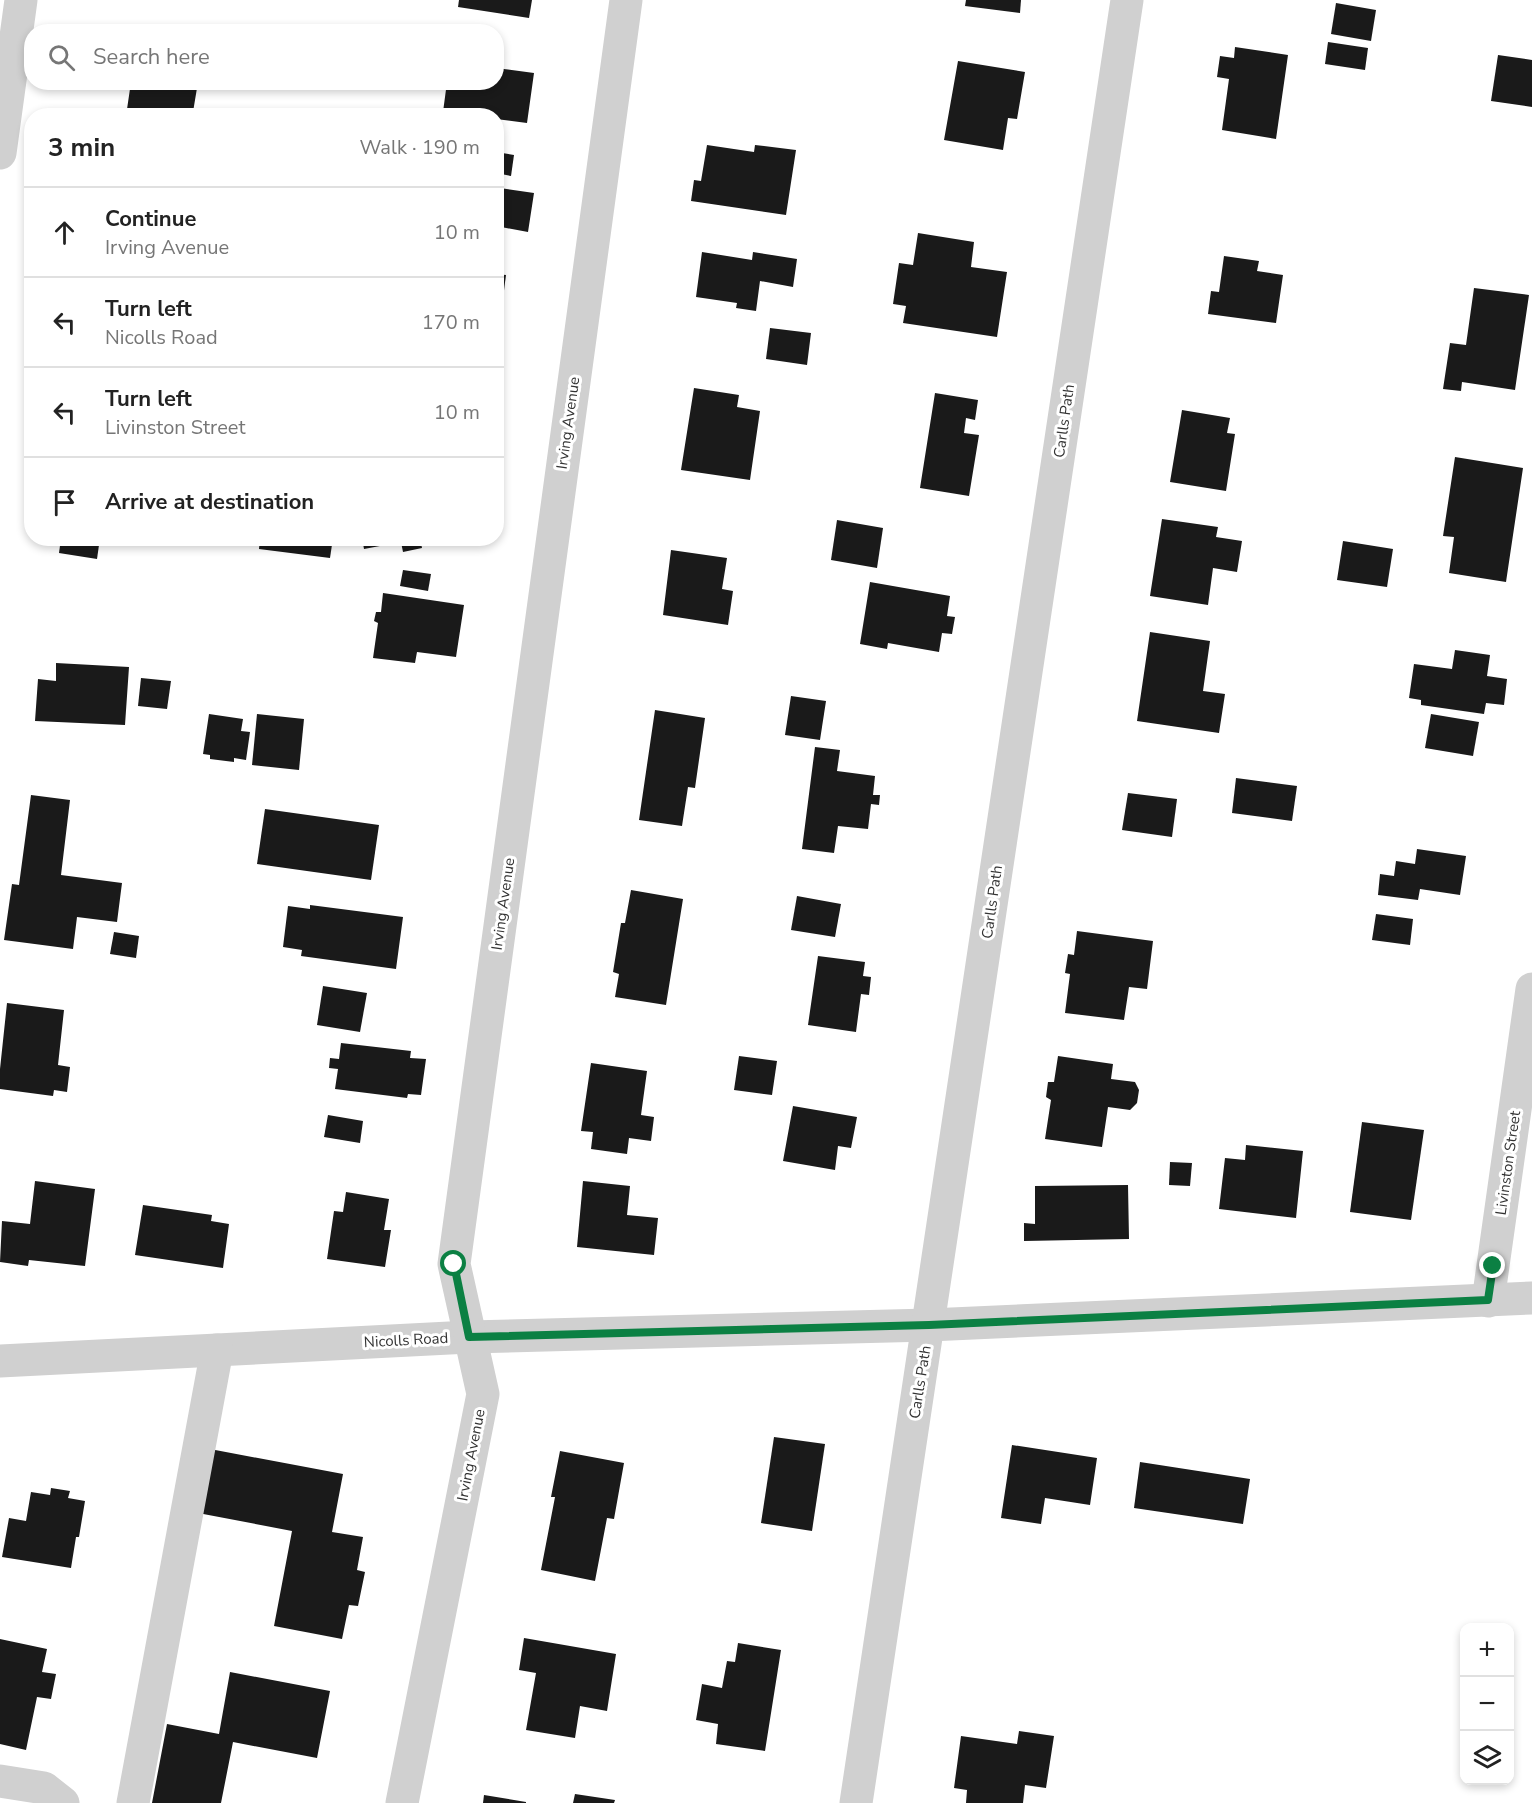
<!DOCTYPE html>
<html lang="en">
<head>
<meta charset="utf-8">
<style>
  body { margin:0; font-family:"Nunito Sans",sans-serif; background:#f6f6f6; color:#222 }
  .controls { position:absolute; right:18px; bottom:18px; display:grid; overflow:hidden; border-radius:12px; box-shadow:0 3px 9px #0003 }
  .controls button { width:54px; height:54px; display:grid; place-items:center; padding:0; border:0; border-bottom:2px solid #e0e0e0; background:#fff; color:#222; font:30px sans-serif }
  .stop { position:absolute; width:18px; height:18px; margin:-14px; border:4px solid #0b8043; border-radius:50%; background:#fff }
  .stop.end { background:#0b8043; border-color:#fff; box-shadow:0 2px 6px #0008 }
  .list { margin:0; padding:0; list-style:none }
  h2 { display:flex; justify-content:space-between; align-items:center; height:78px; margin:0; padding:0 24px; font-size:26px }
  h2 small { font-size:20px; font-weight:400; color:#767676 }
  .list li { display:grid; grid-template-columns:39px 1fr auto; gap:18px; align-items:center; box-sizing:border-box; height:90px; padding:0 24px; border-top:2px solid #e0e0e0 }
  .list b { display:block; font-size:22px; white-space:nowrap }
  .list p { margin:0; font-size:20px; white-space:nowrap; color:#767676 }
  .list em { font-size:20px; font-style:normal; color:#767676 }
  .icon { flex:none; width:33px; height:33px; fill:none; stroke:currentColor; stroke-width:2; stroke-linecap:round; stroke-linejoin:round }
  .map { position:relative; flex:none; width:1532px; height:1803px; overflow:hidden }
  .search { position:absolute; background:#fff; box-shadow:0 3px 9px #0003; left:24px; top:24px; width:480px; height:66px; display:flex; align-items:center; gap:15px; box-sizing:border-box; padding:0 21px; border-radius:24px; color:#767676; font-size:22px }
  .panel { position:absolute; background:#fff; box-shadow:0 3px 9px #0003; left:24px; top:108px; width:480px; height:438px; border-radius:24px }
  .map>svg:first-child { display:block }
</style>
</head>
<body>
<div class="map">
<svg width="1532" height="1803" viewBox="0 0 1532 1803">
  <rect width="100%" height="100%" fill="#fff"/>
  <g fill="#1a1a1a">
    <path d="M 459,0 L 532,0 L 529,18 L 458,7 Z"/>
    <path d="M 966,0 L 1021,0 L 1020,13 L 965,6 Z"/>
    <path d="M 1336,3 L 1376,10 L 1371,41 L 1331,34 Z"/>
    <path d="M 1328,42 L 1368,48 L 1365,70 L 1325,64 Z"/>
    <path d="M 1235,47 L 1288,55 L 1276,139 L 1222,130 L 1229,79 L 1217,77 L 1220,56 L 1234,58 Z"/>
    <path d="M 1498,55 L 1532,60 L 1532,107 L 1491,101 Z"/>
    <path d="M 958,61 L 1025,72 L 1017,119 L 1008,118 L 1003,150 L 944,140 Z"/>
    <path d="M 496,68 L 534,73 L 527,123 L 496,119 L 496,116 L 467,116 L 443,112 L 447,82 L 496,82 Z"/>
    <path d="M 131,82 L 198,82 L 193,112 L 188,111 L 187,116 L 126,116 Z"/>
    <path d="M 707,145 L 754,152 L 755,145 L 796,150 L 786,215 L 691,201 L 694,180 L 701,181 Z"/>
    <path d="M 496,152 L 514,155 L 511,176 L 496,173 Z"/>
    <path d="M 496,182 L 501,183 L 500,188 L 534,193 L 528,232 L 496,226 Z"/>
    <path d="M 918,233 L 974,242 L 971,267 L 1007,272 L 997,337 L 903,323 L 906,306 L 893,304 L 899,263 L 913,265 Z"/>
    <path d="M 702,252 L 752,260 L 753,252 L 797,259 L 793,287 L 760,281 L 756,311 L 736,308 L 737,303 L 696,297 Z"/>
    <path d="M 1224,256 L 1259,261 L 1257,271 L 1283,275 L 1276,323 L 1208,314 L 1211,291 L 1219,292 Z"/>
    <path d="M 496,274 L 506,275 L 498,336 L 496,336 Z"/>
    <path d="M 1474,288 L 1529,295 L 1515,390 L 1462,382 L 1461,391 L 1443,389 L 1450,343 L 1466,345 Z"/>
    <path d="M 770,328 L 811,333 L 807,365 L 766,359 Z"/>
    <path d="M 694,388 L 739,395 L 737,407 L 760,411 L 750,480 L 681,470 Z"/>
    <path d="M 935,393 L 978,400 L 975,420 L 966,418 L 964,433 L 979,435 L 969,496 L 920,488 Z"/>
    <path d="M 1182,410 L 1230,418 L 1227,433 L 1235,434 L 1226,491 L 1170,482 Z"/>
    <path d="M 1455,457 L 1523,468 L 1506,582 L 1449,573 L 1454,537 L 1443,536 Z"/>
    <path d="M 1162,519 L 1218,527 L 1216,537 L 1242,541 L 1237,572 L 1213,568 L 1208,605 L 1150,596 Z"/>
    <path d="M 837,520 L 883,528 L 877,568 L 831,560 Z"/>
    <path d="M 61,538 L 100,538 L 97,559 L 59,553 Z"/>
    <path d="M 260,538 L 333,538 L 330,558 L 259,549 Z"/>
    <path d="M 362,538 L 420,538 L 422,548 L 403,552 L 401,542 L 364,549 Z"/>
    <path d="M 1343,541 L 1393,549 L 1387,587 L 1337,580 Z"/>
    <path d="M 671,550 L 727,558 L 722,589 L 733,591 L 728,625 L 663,615 Z"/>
    <path d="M 403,570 L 431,574 L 428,591 L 400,586 Z"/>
    <path d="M 870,582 L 950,596 L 947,616 L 955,617 L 952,634 L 942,633 L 939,652 L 888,643 L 887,649 L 860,644 Z"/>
    <path d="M 383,593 L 464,605 L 456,657 L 417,652 L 415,663 L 373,658 L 378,623 L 374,621 L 376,612 L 381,612 Z"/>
    <path d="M 1150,632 L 1210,641 L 1203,691 L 1225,694 L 1219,733 L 1137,721 Z"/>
    <path d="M 1455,650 L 1490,655 L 1487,676 L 1507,679 L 1504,705 L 1486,703 L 1484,714 L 1421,705 L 1421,700 L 1409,698 L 1414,664 L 1452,669 Z"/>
    <path d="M 56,663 L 129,667 L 125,725 L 35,721 L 38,679 L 56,681 Z"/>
    <path d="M 141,678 L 171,681 L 167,709 L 138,706 Z"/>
    <path d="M 791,696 L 826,701 L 820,740 L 785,735 Z"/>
    <path d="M 655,710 L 705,718 L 695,788 L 688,787 L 682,826 L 639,820 Z"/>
    <path d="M 209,714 L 243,719 L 241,731 L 250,732 L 246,760 L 234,758 L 234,762 L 210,759 L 210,755 L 203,754 Z"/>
    <path d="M 257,714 L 304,719 L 299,770 L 252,765 Z"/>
    <path d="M 1431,714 L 1479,722 L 1473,756 L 1425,748 Z"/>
    <path d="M 815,747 L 840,750 L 837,771 L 875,776 L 873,795 L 880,795 L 879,805 L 871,804 L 868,829 L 838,826 L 834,853 L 802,849 Z"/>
    <path d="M 1236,778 L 1297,786 L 1292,821 L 1232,813 Z"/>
    <path d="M 1128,793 L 1177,799 L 1172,837 L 1122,830 Z"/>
    <path d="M 31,795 L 70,800 L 61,875 L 122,883 L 117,922 L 77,917 L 73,949 L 4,940 L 12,884 L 19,885 Z"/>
    <path d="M 265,809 L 379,825 L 371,880 L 257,864 Z"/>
    <path d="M 1417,849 L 1466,856 L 1460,895 L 1420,889 L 1418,900 L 1378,895 L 1380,874 L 1394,876 L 1396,861 L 1415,864 Z"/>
    <path d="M 631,890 L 683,899 L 666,1005 L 615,997 L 619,974 L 613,972 L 621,923 L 625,923 Z"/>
    <path d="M 797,896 L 841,904 L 835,937 L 791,930 Z"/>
    <path d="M 310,905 L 403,917 L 396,969 L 301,956 L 302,950 L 283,947 L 288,906 L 310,909 Z"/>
    <path d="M 1376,914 L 1413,919 L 1410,945 L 1372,940 Z"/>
    <path d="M 1077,931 L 1153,941 L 1147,989 L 1129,987 L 1124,1020 L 1065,1013 L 1070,974 L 1065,973 L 1068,954 L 1074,955 Z"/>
    <path d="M 114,932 L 139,936 L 136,958 L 110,954 Z"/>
    <path d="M 818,956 L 865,962 L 863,976 L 871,977 L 869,995 L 861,994 L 856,1032 L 808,1025 Z"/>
    <path d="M 323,986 L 367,993 L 360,1032 L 317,1025 Z"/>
    <path d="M 7,1003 L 64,1010 L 58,1065 L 70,1067 L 67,1092 L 54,1090 L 53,1096 L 0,1089 L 0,1069 Z"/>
    <path d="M 341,1043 L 411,1051 L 410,1058 L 426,1059 L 421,1095 L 408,1094 L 407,1098 L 335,1089 L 338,1069 L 329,1068 L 330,1058 L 339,1059 Z"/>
    <path d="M 739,1056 L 777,1061 L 772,1095 L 734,1090 Z"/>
    <path d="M 1058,1056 L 1113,1064 L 1111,1079 L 1135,1082 L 1139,1090 L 1137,1103 L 1130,1110 L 1108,1107 L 1102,1147 L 1045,1139 L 1051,1100 L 1046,1097 L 1048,1082 L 1054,1082 Z"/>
    <path d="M 591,1063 L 647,1071 L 641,1115 L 654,1117 L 651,1141 L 629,1138 L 627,1154 L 591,1149 L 593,1132 L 581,1131 Z"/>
    <path d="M 793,1106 L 857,1117 L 851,1148 L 838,1146 L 835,1170 L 783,1161 Z"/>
    <path d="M 328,1115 L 363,1121 L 360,1143 L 324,1137 Z"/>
    <path d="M 1362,1122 L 1424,1130 L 1411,1220 L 1350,1212 Z"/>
    <path d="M 1246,1145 L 1303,1151 L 1296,1218 L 1219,1209 L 1225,1158 L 1245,1160 Z"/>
    <path d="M 1170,1162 L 1192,1163 L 1190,1186 L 1169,1185 Z"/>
    <path d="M 35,1181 L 95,1189 L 85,1266 L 29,1260 L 28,1266 L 0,1262 L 2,1221 L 30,1224 Z"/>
    <path d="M 583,1181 L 630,1186 L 627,1215 L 658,1218 L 654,1255 L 577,1247 Z"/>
    <path d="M 1128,1185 L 1129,1239 L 1024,1241 L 1024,1223 L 1035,1224 L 1035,1186 Z"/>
    <path d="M 346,1192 L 389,1199 L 384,1230 L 391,1230 L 385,1267 L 327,1259 L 334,1211 L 343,1212 Z"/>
    <path d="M 143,1205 L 212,1215 L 211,1221 L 229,1224 L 223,1268 L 135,1255 Z"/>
    <path d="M 774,1437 L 825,1444 L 812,1531 L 761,1523 Z"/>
    <path d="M 1012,1445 L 1097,1458 L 1090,1505 L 1045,1498 L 1041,1524 L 1001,1518 Z"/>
    <path d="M 210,1449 L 343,1474 L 332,1532 L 363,1537 L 357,1570 L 365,1572 L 358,1606 L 349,1605 L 342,1639 L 274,1626 L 292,1531 L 198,1513 Z"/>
    <path d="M 560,1451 L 624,1463 L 614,1519 L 607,1518 L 595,1581 L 541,1570 L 555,1497 L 551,1497 Z"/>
    <path d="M 1140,1462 L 1250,1479 L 1243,1524 L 1134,1508 Z"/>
    <path d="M 51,1488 L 70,1491 L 68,1498 L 85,1501 L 79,1537 L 76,1537 L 71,1568 L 2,1557 L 9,1518 L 26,1521 L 31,1492 L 50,1495 Z"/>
    <path d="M 524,1638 L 616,1654 L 607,1711 L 580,1706 L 575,1738 L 526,1730 L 536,1673 L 519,1670 Z"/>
    <path d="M 0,1639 L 47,1649 L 42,1672 L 56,1674 L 51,1699 L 37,1697 L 26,1750 L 0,1744 Z"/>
    <path d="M 738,1643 L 781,1650 L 765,1751 L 716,1744 L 718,1724 L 696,1720 L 702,1684 L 722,1688 L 727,1661 L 735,1662 Z"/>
    <path d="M 230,1672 L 330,1691 L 317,1758 L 233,1742 L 221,1803 L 152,1803 L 167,1724 L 219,1734 Z"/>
    <path d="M 1019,1731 L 1054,1736 L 1046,1788 L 1025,1785 L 1023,1803 L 966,1803 L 967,1790 L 954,1788 L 961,1736 L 1017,1744 Z"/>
    <path d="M 575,1794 L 615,1800 L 614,1803 L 573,1803 Z"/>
    <path d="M 484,1795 L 526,1802 L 526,1803 L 483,1803 Z"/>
  </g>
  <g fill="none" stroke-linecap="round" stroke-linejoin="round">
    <g stroke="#d0d0d0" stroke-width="33">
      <path d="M 0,153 L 21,0"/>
      <path d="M 1488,1301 L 1532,989"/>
      <path d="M 0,1361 L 469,1337 L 929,1325 L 1532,1298"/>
      <path d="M 0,1781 L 44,1788 L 63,1803"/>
      <path d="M 133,1803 L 217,1350"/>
      <path d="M 402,1803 L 483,1394 L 454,1264 L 626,0"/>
      <path d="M 856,1803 L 1127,0"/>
    </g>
  </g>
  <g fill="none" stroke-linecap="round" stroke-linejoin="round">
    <path stroke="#0b8043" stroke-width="8" d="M 454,1264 L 469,1337 L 929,1325 L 1488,1300 L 1493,1266"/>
  </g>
  <g text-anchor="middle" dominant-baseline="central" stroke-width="6" stroke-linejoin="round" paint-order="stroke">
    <g font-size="15" fill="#333" stroke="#fff">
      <text transform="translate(1064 421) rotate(-82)">Carlls Path</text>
      <text transform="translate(568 423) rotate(-82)">Irving Avenue</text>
      <text transform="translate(992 902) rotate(-82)">Carlls Path</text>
      <text transform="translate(503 904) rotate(-82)">Irving Avenue</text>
      <text transform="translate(1508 1163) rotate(-82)">Livinston Street</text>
      <text transform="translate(406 1340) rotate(-3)">Nicolls Road</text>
      <text transform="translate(920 1382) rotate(-81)">Carlls Path</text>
      <text transform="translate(471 1455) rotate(-79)">Irving Avenue</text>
    </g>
  </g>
</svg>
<div class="controls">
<button>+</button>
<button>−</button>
<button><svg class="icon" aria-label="layers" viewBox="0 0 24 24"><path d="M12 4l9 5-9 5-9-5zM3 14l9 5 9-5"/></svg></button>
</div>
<div class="stop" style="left:454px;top:1264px"></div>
<div class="stop end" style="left:1493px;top:1266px"></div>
<div class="search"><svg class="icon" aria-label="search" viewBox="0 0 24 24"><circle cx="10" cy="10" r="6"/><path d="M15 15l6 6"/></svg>Search here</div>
<section class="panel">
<h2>3 min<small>Walk · 190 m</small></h2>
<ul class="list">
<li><svg class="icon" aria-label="ahead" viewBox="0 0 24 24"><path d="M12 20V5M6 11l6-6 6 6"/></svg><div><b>Continue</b><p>Irving Avenue</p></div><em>10 m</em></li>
<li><svg class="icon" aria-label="left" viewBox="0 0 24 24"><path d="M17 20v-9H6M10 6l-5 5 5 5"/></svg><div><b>Turn left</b><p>Nicolls Road</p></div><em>170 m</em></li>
<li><svg class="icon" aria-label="left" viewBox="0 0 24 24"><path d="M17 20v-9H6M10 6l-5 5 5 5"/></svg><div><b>Turn left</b><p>Livinston Street</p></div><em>10 m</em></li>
<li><svg class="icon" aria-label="arrive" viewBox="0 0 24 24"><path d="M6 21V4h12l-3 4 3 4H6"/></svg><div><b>Arrive at destination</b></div></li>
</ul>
</section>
</div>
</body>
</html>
